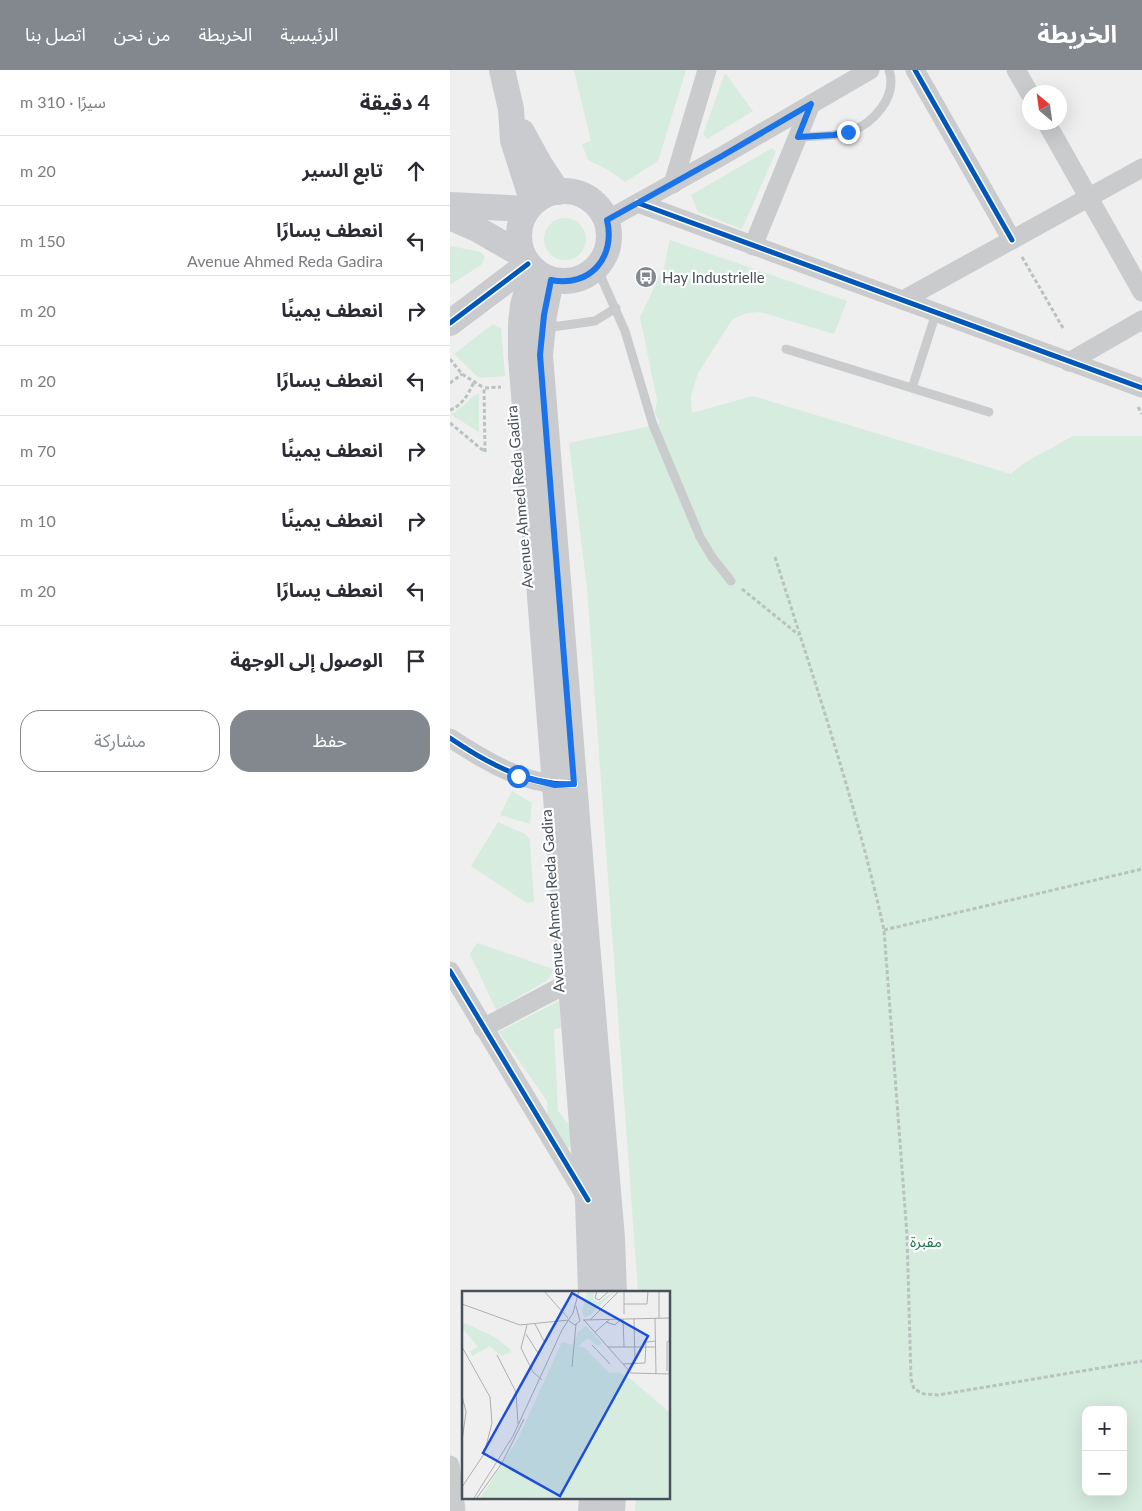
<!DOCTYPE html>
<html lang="ar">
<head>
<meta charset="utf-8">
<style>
  body { margin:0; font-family:Lato,"Noto Sans Arabic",sans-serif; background:#f7f7f7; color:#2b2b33; direction:rtl }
  .controls { position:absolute; right:15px; bottom:15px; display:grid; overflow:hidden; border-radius:10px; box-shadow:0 5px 20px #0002 }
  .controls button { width:45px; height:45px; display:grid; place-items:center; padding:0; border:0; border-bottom:1px solid #e1e1e2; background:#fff; color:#2b2b33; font:25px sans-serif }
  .compass { position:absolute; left:572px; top:15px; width:45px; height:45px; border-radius:50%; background:#fff; box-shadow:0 5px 20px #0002; rotate:331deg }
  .stop { position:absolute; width:15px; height:15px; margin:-11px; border:4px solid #1a73e8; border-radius:50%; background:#fff }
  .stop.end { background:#1a73e8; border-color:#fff; box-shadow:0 1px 5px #0008 }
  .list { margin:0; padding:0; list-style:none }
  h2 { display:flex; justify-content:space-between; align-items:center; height:65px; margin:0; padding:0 20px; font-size:21px }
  h2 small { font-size:16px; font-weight:400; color:#7c7c81 }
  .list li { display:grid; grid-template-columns:32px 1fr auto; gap:15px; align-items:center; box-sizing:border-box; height:70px; padding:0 20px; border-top:1px solid #e1e1e2 }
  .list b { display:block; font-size:19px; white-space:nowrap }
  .list p { margin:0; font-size:16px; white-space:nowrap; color:#7c7c81 }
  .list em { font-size:16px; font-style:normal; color:#7c7c81 }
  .actions { display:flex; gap:10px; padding:15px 20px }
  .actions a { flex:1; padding:11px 0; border:1px solid #82888e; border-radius:20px; text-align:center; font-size:18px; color:#82888e }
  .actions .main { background:#82888e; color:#fff }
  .icon { flex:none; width:28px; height:28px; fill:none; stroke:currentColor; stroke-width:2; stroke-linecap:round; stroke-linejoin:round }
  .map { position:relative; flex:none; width:692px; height:1441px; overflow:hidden; direction:ltr }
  header { display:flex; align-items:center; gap:30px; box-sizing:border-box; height:70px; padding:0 25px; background:#82888e; color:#fff }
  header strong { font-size:24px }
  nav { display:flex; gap:28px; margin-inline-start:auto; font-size:18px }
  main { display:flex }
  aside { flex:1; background:#fff }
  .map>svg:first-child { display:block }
</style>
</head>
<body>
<header>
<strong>الخريطة</strong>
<nav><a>الرئيسية</a><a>الخريطة</a><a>من نحن</a><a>اتصل بنا</a></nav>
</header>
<main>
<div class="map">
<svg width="692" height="1441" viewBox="0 0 692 1441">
  <rect width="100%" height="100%" fill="#efefef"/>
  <g fill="#d5ecde" fill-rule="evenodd">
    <path d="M 124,0 L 236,0 L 208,91 L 175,112 L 157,99 L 138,90 L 132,74 L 141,71 Z"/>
    <path d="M 275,3 L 303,41 L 257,69 L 253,64 Z"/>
    <path d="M 322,78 L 326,82 L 292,159 L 248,142 L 241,125 Z"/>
    <circle cx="115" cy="169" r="21"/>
    <path d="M 220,170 L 397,231 L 384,264 L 310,242 L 297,243 L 289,246 L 282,250 L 248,303 L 241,326 L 242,343 L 303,326 L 561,404 L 574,393 L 623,366 L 692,366 L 692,1441 L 185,1441 L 186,1427 L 219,1427 L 219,1222 L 188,1222 L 137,518 L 119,373 L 192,358 L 210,353 L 205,343 L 207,330 L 190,247 L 214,197 ZM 636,1340 L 673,1340 L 673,1422 L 636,1422 Z"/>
    <path d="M 0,176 L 31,182 L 35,187 L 31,195 L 0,215 Z"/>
    <path d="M 43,254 L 51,258 L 55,306 L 29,308 L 4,284 Z"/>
    <path d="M 29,323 L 29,362 L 0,344 C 14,339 17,329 29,323 Z"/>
    <path d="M 62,721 L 82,733 L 80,754 L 50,745 Z"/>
    <path d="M 48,752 L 75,764 L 80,770 L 84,832 L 77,833 L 21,796 Z"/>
    <path d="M 27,873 L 103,899 L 102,904 L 96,911 L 46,940 L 20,884 Z"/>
    <path d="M 109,931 L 111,958 L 104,959 L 108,1041 L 124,1061 L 122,1078 L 113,1077 L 98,1055 L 97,1031 L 49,962 Z"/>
  </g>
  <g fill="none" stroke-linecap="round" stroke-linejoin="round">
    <g stroke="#b8c2bf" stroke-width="3" stroke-dasharray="4 2.5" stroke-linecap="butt">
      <path d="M 572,187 L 613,258"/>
      <path d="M 0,289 L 12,304 L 34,318"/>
      <path d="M 0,313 L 12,304"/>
      <path d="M 688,337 L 692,344"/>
      <path d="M 0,340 C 12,336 19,323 24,312"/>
      <path d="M 0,353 L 35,382 L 34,318 L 51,317"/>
      <path d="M 325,487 C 364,610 406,733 434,860 L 457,1165 L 461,1309 L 464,1319 L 474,1324 L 488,1325 L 692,1291"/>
      <path d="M 292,519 L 349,565"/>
      <path d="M 434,860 L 692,799"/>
    </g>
    <g stroke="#c9cbcd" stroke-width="9">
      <path d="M 348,67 C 365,66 382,67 399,62 C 423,54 448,27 439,0"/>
      <path d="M 147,198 L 175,261 L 203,355 L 250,467 L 262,487 L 281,511"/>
      <path d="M 95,258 L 145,251 L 166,238"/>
      <path d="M 336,279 L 539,342"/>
      <path d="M 462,318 L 486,243"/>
    </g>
    <g stroke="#c9cbcd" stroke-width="19">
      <path d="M 465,0 L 562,170"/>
      <path d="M 566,0 L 580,24"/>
      <path d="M 596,52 L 692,222"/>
      <path d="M 223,114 L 257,0"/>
      <path d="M 188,133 L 692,318"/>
      <path d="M 157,150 L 272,86 L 420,0"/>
      <path d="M 303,176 L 361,34"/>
      <path d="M 453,230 L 692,98"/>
      <path d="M 619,292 L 692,250"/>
      <path d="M 0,668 C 32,689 76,716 115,714"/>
      <path d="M 0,901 L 136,1127"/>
      <path d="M 33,958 L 120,912"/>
      <path d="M 0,1395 L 6,1441"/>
    </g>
    <g stroke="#cacbce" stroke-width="26">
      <path d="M 52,0 L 61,39 L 63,70 L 83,133"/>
      <path d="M 72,62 L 90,95 L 108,122"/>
      <circle cx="114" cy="166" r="45"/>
      <path d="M 0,135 L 77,139"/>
      <path d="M 0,147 L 27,159 L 72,185"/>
      <path d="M 83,200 L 73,235 L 71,254 L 71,287 L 138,1130 L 141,1222"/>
      <path d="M 101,210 L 94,245 L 90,285 L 136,862 L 162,1168 L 164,1222"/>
      <path d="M 0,253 L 78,194"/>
      <path d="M 141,1441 L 142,1427"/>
      <path d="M 162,1441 L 163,1427"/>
    </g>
    <g stroke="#fff" stroke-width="8">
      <g id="cycleway">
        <path d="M 465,0 L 562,170"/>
        <path d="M 188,133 L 692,318"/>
        <path d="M 0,253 L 78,194"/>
        <path d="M 0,668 C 37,693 78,716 124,714"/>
        <path d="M 0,901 L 138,1130"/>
      </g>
    </g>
    <use href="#cycleway" stroke="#0057b8" stroke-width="5"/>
  </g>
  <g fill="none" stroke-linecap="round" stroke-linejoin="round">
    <path stroke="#1a73e8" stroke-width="6" d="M 68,706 L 105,715 L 124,714 L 90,285 L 94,245 L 101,210 C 140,218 166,187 157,150 L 272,86 L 361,34 L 348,67 L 384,65 L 398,62"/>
  </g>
  <defs>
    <g id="bus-disc" transform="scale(1.125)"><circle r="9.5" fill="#82888e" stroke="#fff"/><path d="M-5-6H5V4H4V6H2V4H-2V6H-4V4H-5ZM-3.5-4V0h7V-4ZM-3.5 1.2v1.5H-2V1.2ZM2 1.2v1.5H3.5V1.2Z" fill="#fff"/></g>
  </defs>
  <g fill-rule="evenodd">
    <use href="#bus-disc" x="196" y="207"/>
  </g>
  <g text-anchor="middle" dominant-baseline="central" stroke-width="4.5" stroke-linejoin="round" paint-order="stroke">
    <g font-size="15" fill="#485159" stroke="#fff" text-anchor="start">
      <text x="212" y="207">Hay Industrielle</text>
    </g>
    <g font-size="15" fill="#485159" stroke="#fff">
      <text transform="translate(69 427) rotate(-95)">Avenue Ahmed Reda Gadira</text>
      <text transform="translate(102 831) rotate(-94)">Avenue Ahmed Reda Gadira</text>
    </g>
    <g font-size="15" fill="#1f744c" stroke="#fff">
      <text x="476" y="1171">مقبرة</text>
    </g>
  </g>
  <g transform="translate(12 1221)">
    <rect width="208" height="208" fill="#efefef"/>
    <path d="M 126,0 L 132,0 L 131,8 L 136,11 L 153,0 L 127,25 L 122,26 L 120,19 ZM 0,31 L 33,46 L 50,60 L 39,65 L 28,55 L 10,65 L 8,60 L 16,56 L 0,37 ZM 124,35 L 140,52 L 136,55 L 126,47 L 116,55 L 123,57 L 147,82 L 156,81 L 170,89 L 207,121 L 208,206 L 18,207 L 56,148 L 100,51 L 111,54 L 116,41 Z" fill="#d5ecde"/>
    <path fill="none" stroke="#acb0b3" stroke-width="1" d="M 82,0 L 106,27M 135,0 L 133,7 L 137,9 L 147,0M 162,0 L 162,23M 197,0 L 197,27M 0,13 L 58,34 L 107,29M 162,13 L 185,13 L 186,0M 193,27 L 194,83M 161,28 L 162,56M 172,28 L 173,73M 121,29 L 208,27M 122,29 L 169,82 L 208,83M 128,29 L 157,0M 107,30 L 113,34 L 118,30 L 114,15M 144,31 L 153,34 L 159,28M 73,33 L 83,52M 65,34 L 59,57 L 71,81 L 80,89M 133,41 L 148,28M 64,43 L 76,62M 130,54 L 148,73M 0,56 L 28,106 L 30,132 L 22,163 L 0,196M 146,56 L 194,56M 35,64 L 54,101 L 56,133M 161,73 L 183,72 L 184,51 L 194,50M 110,76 L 114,33M 205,80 L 205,51 L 208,49M 0,105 L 4,121 L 0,150M 12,207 L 51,145 L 100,39 L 111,22 L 117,0M 15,207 L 40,172 L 62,128"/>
    <path fill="#1d4ed8" fill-opacity="0.15" stroke="#1d4ed8" stroke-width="2.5" d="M 110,2 L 186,45 L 98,205 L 21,162 Z"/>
    <rect width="208" height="208" fill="none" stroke="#485159" stroke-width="2.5"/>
  </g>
</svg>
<div class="controls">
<button>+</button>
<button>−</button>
</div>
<svg class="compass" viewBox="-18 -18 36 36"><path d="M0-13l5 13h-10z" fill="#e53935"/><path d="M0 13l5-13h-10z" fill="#7c7c81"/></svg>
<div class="stop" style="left:68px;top:706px"></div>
<div class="stop end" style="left:398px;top:62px"></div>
</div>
<aside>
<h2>4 دقيقة<small>سيرًا · 310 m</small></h2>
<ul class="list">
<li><svg class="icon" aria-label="ahead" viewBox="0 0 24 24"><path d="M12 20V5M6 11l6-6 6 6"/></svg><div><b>تابع السير</b></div><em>20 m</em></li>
<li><svg class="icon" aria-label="left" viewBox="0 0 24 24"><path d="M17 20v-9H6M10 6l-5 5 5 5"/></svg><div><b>انعطف يسارًا</b><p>Avenue Ahmed Reda Gadira</p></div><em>150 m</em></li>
<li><svg class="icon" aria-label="right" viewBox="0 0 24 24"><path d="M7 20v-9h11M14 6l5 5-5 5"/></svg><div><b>انعطف يمينًا</b></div><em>20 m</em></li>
<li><svg class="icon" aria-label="left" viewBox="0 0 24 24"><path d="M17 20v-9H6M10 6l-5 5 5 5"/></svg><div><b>انعطف يسارًا</b></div><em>20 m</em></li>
<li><svg class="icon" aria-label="right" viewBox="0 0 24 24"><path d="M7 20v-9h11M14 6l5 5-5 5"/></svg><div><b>انعطف يمينًا</b></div><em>70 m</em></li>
<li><svg class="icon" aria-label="right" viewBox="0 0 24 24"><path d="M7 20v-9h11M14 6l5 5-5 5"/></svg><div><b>انعطف يمينًا</b></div><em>10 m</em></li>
<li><svg class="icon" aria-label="left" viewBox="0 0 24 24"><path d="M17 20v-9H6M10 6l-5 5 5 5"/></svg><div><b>انعطف يسارًا</b></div><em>20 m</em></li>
<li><svg class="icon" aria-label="arrive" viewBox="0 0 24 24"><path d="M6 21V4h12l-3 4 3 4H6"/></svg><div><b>الوصول إلى الوجهة</b></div></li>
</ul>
<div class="actions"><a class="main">حفظ</a><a>مشاركة</a></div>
</aside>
</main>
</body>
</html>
